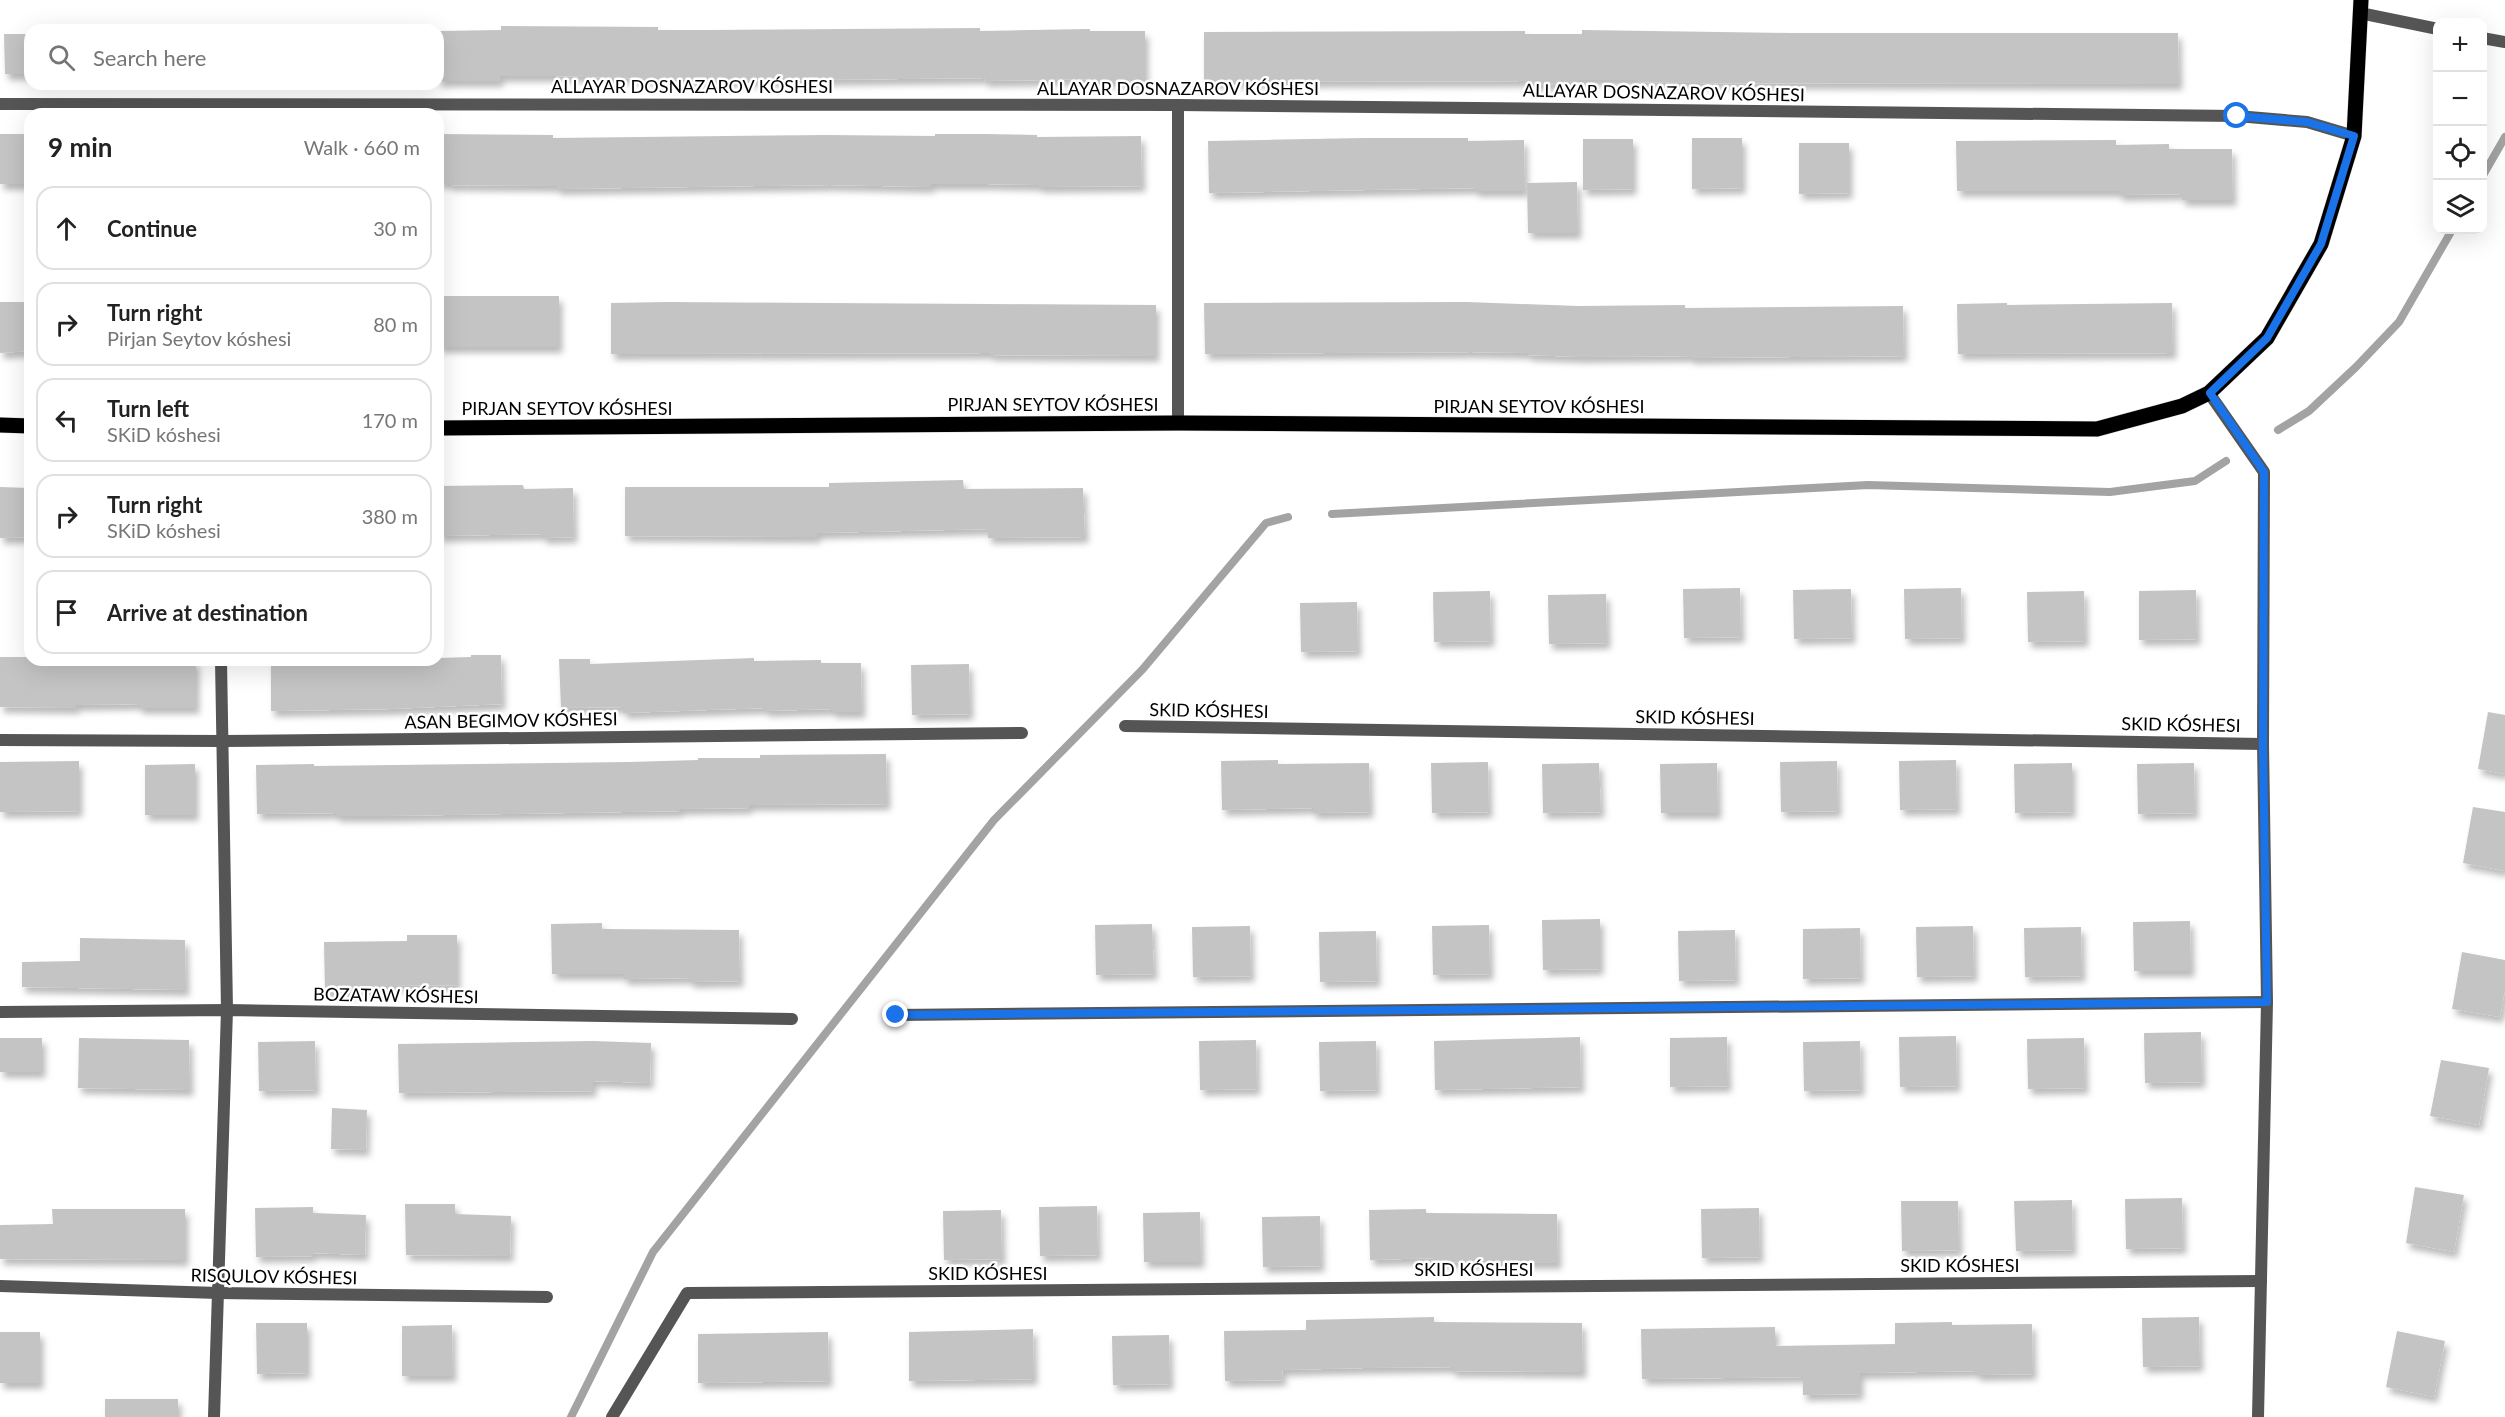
<!DOCTYPE html>
<html lang="en">
<head>
<meta charset="utf-8">
<style>
  body { margin:0; font-family:Lato,sans-serif; background:#f6f6f6; color:#222 }
  .controls { position:absolute; right:18px; top:18px; display:grid; overflow:hidden; border-radius:12px; box-shadow:0 6px 24px #0002 }
  .controls button { width:54px; height:54px; display:grid; place-items:center; padding:0; border:0; border-bottom:2px solid #e0e0e0; background:#fff; color:#222; font:30px sans-serif }
  .stop { position:absolute; width:18px; height:18px; margin:-14px; border:4px solid #1a73e8; border-radius:50%; background:#fff }
  .stop.end { background:#1a73e8; border-color:#fff; box-shadow:0 2px 6px #0008 }
  .list { margin:0; padding:0; list-style:none }
  h2 { display:flex; justify-content:space-between; align-items:center; height:78px; margin:0; padding:0 24px; font-size:26px }
  h2 small { font-size:20px; font-weight:400; color:#767676 }
  .list li { display:grid; grid-template-columns:39px 1fr auto; gap:18px; align-items:center; box-sizing:border-box; height:84px; margin:0 12px 12px; padding:0 12px; border:2px solid #e0e0e0; border-radius:18px }
  .list b { display:block; font-size:22px; white-space:nowrap }
  .list p { margin:0; font-size:20px; white-space:nowrap; color:#767676 }
  .list em { font-size:20px; font-style:normal; color:#767676 }
  .icon { flex:none; width:33px; height:33px; fill:none; stroke:currentColor; stroke-width:2; stroke-linecap:round; stroke-linejoin:round }
  .map { position:relative; flex:none; width:2505px; height:1417px; overflow:hidden }
  .search { position:absolute; background:#fff; box-shadow:0 6px 24px #0002; left:24px; top:24px; width:420px; height:66px; display:flex; align-items:center; gap:15px; box-sizing:border-box; padding:0 21px; border-radius:18px; color:#767676; font-size:22px }
  .panel { position:absolute; background:#fff; box-shadow:0 6px 24px #0002; left:24px; top:108px; width:420px; height:558px; border-radius:18px }
  .map>svg:first-child { display:block }
</style>
</head>
<body>
<div class="map">
<svg width="2505" height="1417" viewBox="0 0 2505 1417">
  <defs>
    <filter id="shadow"><feDropShadow dx="3.5" dy="6" stdDeviation="3" flood-color="#0004"/></filter>
  </defs>
  <rect width="100%" height="100%" fill="#fff"/>
  <g fill="none" stroke-linecap="round" stroke-linejoin="round">
    <g stroke="#a3a3a3" stroke-width="8">
      <path d="M 2482,177 L 2505,137"/>
      <path d="M 2278,430 L 2309,411 L 2356,367 L 2399,322 L 2452,230"/>
      <path d="M 1332,514 L 1868,485 L 2110,492 L 2195,481 L 2226,461"/>
      <path d="M 571,1417 L 653,1252 L 994,820 L 1142,670 L 1266,523 L 1288,517"/>
    </g>
  </g>
  <g fill="#c4c4c4" filter="url(#shadow)">
    <path d="M 501,26 L 658,27 L 658,30 L 713,30 L 980,28 L 980,31 L 1090,29 L 1090,31 L 1145,31 L 1145,81 L 1095,82 L 1095,79 L 985,81 L 984,78 L 717,81 L 555,76 L 500,76 L 500,81 L 438,81 L 438,31 L 501,30 Z"/>
    <path d="M 1582,30 L 1791,33 L 2178,33 L 2179,84 L 1690,83 L 1637,82 L 1637,80 L 1579,80 L 1579,84 L 1529,85 L 1529,81 L 1204,82 L 1204,32 L 1525,31 L 1525,34 L 1582,34 Z"/>
    <path d="M 4,34 L 30,34 L 30,74 L 5,74 Z"/>
    <rect x="0" y="134" width="30" height="50"/>
    <path d="M 438,134 L 553,135 L 553,138 L 825,135 L 935,136 L 935,134 L 985,134 L 1037,135 L 1037,137 L 1141,136 L 1142,186 L 1039,187 L 1039,185 L 987,184 L 931,184 L 931,187 L 830,185 L 557,189 L 557,186 L 449,185 L 449,183 L 438,183 Z"/>
    <path d="M 1365,138 L 1468,138 L 1468,141 L 1524,140 L 1525,191 L 1475,191 L 1475,188 L 1209,193 L 1208,141 Z"/>
    <path d="M 1692,138 L 1742,138 L 1742,188 L 1692,189 Z"/>
    <path d="M 1583,139 L 1633,139 L 1633,189 L 1583,190 Z"/>
    <path d="M 2116,140 L 2116,145 L 2169,144 L 2169,149 L 2232,149 L 2233,200 L 2182,200 L 2182,194 L 2119,195 L 2119,191 L 1957,191 L 1956,141 Z"/>
    <path d="M 1799,143 L 1849,143 L 1849,193 L 1799,194 Z"/>
    <path d="M 1577,182 L 1578,233 L 1528,233 L 1527,183 Z"/>
    <rect x="438" y="296" width="121" height="51"/>
    <path d="M 0,302 L 30,302 L 30,351 L 0,353 Z"/>
    <path d="M 668,302 L 1156,305 L 1156,356 L 990,355 L 990,353 L 611,354 L 611,303 Z"/>
    <path d="M 1467,302 L 1578,306 L 1685,305 L 1685,308 L 1903,306 L 1904,356 L 1690,358 L 1690,356 L 1581,357 L 1528,355 L 1528,353 L 1471,352 L 1205,354 L 1204,303 Z"/>
    <path d="M 2007,303 L 2007,305 L 2172,303 L 2173,353 L 1958,354 L 1957,304 Z"/>
    <path d="M 963,480 L 964,489 L 1083,488 L 1085,537 L 988,538 L 988,529 L 817,533 L 817,537 L 625,536 L 625,487 L 829,487 L 829,483 Z"/>
    <path d="M 523,485 L 524,489 L 573,488 L 574,537 L 543,538 L 543,534 L 438,536 L 438,486 Z"/>
    <path d="M 0,487 L 30,488 L 30,537 L 0,538 Z"/>
    <path d="M 1740,588 L 1741,637 L 1684,638 L 1683,589 Z"/>
    <path d="M 1961,588 L 1962,638 L 1905,639 L 1904,589 Z"/>
    <path d="M 1851,589 L 1852,638 L 1794,639 L 1793,590 Z"/>
    <path d="M 2196,590 L 2197,639 L 2139,640 L 2139,591 Z"/>
    <path d="M 1490,591 L 1491,641 L 1434,642 L 1433,592 Z"/>
    <path d="M 2084,591 L 2085,641 L 2028,642 L 2027,592 Z"/>
    <path d="M 1606,594 L 1607,643 L 1549,644 L 1548,595 Z"/>
    <path d="M 1357,602 L 1358,651 L 1301,652 L 1300,603 Z"/>
    <path d="M 471,655 L 501,655 L 502,704 L 390,709 L 271,711 L 271,661 L 438,660 L 438,658 L 471,657 Z"/>
    <path d="M 0,657 L 25,657 L 30,658 L 30,660 L 196,660 L 196,708 L 139,708 L 139,704 L 76,705 L 76,708 L 0,707 Z"/>
    <path d="M 754,658 L 754,661 L 821,660 L 821,663 L 861,663 L 862,712 L 832,712 L 832,709 L 765,711 L 765,708 L 623,713 L 623,707 L 561,708 L 559,659 L 590,659 L 590,664 Z"/>
    <path d="M 969,664 L 970,714 L 912,715 L 911,665 Z"/>
    <path d="M 2488,712 L 2505,715 L 2505,774 L 2478,769 Z"/>
    <path d="M 886,754 L 887,804 L 749,805 L 749,808 L 680,809 L 680,811 L 386,816 L 336,816 L 336,813 L 257,814 L 256,765 L 314,764 L 314,766 L 629,762 L 698,760 L 698,758 L 760,758 L 760,755 Z"/>
    <path d="M 1278,760 L 1278,764 L 1369,763 L 1370,812 L 1313,813 L 1313,808 L 1222,810 L 1221,761 Z"/>
    <path d="M 1956,760 L 1957,809 L 1900,810 L 1899,761 Z"/>
    <path d="M 79,761 L 79,811 L 0,812 L 0,762 Z"/>
    <path d="M 1837,761 L 1838,811 L 1781,812 L 1780,762 Z"/>
    <path d="M 1488,762 L 1489,812 L 1432,813 L 1431,763 Z"/>
    <path d="M 1599,763 L 1601,812 L 1543,813 L 1542,764 Z"/>
    <path d="M 1717,763 L 1718,813 L 1661,813 L 1660,764 Z"/>
    <path d="M 2072,763 L 2072,812 L 2015,813 L 2014,764 Z"/>
    <path d="M 2194,763 L 2195,813 L 2138,814 L 2137,764 Z"/>
    <path d="M 195,764 L 195,815 L 145,815 L 145,765 Z"/>
    <path d="M 2473,807 L 2505,812 L 2505,871 L 2463,863 Z"/>
    <path d="M 1600,919 L 1600,969 L 1543,970 L 1542,920 Z"/>
    <path d="M 2190,921 L 2191,971 L 2134,971 L 2133,922 Z"/>
    <path d="M 602,923 L 602,929 L 739,930 L 740,981 L 690,982 L 690,978 L 624,979 L 624,974 L 552,974 L 551,924 Z"/>
    <path d="M 1152,924 L 1154,974 L 1096,975 L 1095,925 Z"/>
    <path d="M 1489,925 L 1490,974 L 1433,975 L 1432,926 Z"/>
    <path d="M 1250,926 L 1251,976 L 1193,977 L 1192,927 Z"/>
    <path d="M 1973,926 L 1974,976 L 1917,977 L 1916,927 Z"/>
    <path d="M 2081,927 L 2082,976 L 2025,977 L 2024,928 Z"/>
    <path d="M 1860,928 L 1861,978 L 1803,979 L 1803,929 Z"/>
    <path d="M 1735,930 L 1736,980 L 1679,981 L 1678,931 Z"/>
    <path d="M 1376,931 L 1377,981 L 1320,982 L 1319,932 Z"/>
    <path d="M 407,935 L 457,935 L 457,985 L 375,986 L 375,992 L 325,993 L 324,942 L 407,941 Z"/>
    <path d="M 80,938 L 185,940 L 186,990 L 22,987 L 22,962 L 80,961 Z"/>
    <path d="M 2462,952 L 2505,960 L 2505,990 L 2500,1017 L 2452,1009 Z"/>
    <path d="M 2201,1032 L 2202,1082 L 2145,1083 L 2144,1033 Z"/>
    <path d="M 1956,1036 L 1957,1086 L 1900,1087 L 1899,1037 Z"/>
    <path d="M 1580,1037 L 1581,1087 L 1435,1090 L 1434,1041 Z"/>
    <path d="M 1727,1037 L 1728,1086 L 1670,1087 L 1670,1038 Z"/>
    <rect x="0" y="1038" width="42" height="34"/>
    <path d="M 79,1038 L 189,1040 L 190,1090 L 78,1088 Z"/>
    <path d="M 2084,1038 L 2085,1088 L 2028,1089 L 2027,1039 Z"/>
    <path d="M 1256,1040 L 1257,1089 L 1200,1090 L 1199,1041 Z"/>
    <path d="M 315,1041 L 316,1090 L 259,1091 L 258,1042 Z"/>
    <path d="M 593,1041 L 651,1043 L 650,1083 L 593,1081 L 593,1091 L 399,1093 L 398,1044 Z"/>
    <path d="M 1376,1041 L 1377,1090 L 1320,1091 L 1319,1042 Z"/>
    <path d="M 1860,1041 L 1861,1090 L 1804,1091 L 1803,1042 Z"/>
    <path d="M 2441,1060 L 2489,1068 L 2479,1125 L 2430,1116 Z"/>
    <path d="M 332,1108 L 367,1110 L 366,1150 L 331,1149 Z"/>
    <path d="M 2415,1187 L 2464,1195 L 2454,1252 L 2406,1243 Z"/>
    <path d="M 2182,1198 L 2183,1248 L 2126,1249 L 2125,1199 Z"/>
    <path d="M 2072,1200 L 2073,1250 L 2016,1251 L 2014,1201 Z"/>
    <path d="M 1901,1201 L 1958,1201 L 1959,1250 L 1902,1251 Z"/>
    <path d="M 405,1204 L 455,1204 L 455,1214 L 511,1216 L 510,1256 L 406,1255 Z"/>
    <path d="M 1097,1206 L 1098,1255 L 1040,1256 L 1039,1207 Z"/>
    <path d="M 313,1207 L 313,1213 L 366,1215 L 365,1255 L 313,1253 L 313,1256 L 256,1257 L 255,1208 Z"/>
    <path d="M 1759,1208 L 1760,1257 L 1702,1258 L 1701,1209 Z"/>
    <path d="M 52,1209 L 185,1209 L 185,1260 L 0,1259 L 0,1225 L 53,1224 Z"/>
    <path d="M 1426,1209 L 1426,1213 L 1557,1214 L 1558,1263 L 1434,1262 L 1434,1258 L 1370,1260 L 1369,1210 Z"/>
    <path d="M 1001,1210 L 1002,1259 L 944,1260 L 943,1211 Z"/>
    <path d="M 1200,1212 L 1201,1262 L 1144,1262 L 1143,1213 Z"/>
    <path d="M 1320,1216 L 1321,1266 L 1263,1267 L 1262,1217 Z"/>
    <path d="M 1434,1317 L 1434,1322 L 1582,1323 L 1583,1372 L 1452,1371 L 1452,1367 L 1364,1368 L 1282,1370 L 1283,1380 L 1225,1381 L 1224,1331 L 1306,1330 L 1306,1320 Z"/>
    <path d="M 2199,1317 L 2200,1366 L 2143,1367 L 2142,1318 Z"/>
    <path d="M 1952,1322 L 1952,1325 L 2032,1324 L 2033,1374 L 1976,1375 L 1976,1371 L 1860,1373 L 1860,1394 L 1803,1395 L 1803,1377 L 1642,1379 L 1641,1329 L 1775,1327 L 1775,1346 L 1895,1344 L 1895,1323 Z"/>
    <path d="M 256,1323 L 307,1323 L 307,1373 L 257,1374 Z"/>
    <path d="M 452,1325 L 453,1376 L 402,1376 L 402,1326 Z"/>
    <path d="M 1033,1329 L 1034,1379 L 909,1381 L 909,1332 Z"/>
    <path d="M 2397,1331 L 2445,1341 L 2434,1397 L 2386,1387 Z"/>
    <rect x="0" y="1332" width="40" height="51"/>
    <path d="M 828,1332 L 829,1381 L 698,1383 L 698,1334 Z"/>
    <path d="M 1169,1335 L 1170,1384 L 1113,1385 L 1112,1336 Z"/>
    <rect x="105" y="1399" width="73" height="18"/>
  </g>
  <g fill="none" stroke-linecap="round" stroke-linejoin="round">
    <g stroke="#dbdbdb" stroke-width="16">
      <g id="primary">
        <path d="M 0,425 L 30,426"/>
        <path d="M 438,428 L 1178,423 L 2097,429 L 2182,406 L 2209,393 L 2267,338 L 2321,244 L 2354,136 L 2361,0"/>
      </g>
    </g>
    <g stroke="#555" stroke-width="12">
      <path d="M 2360,13 L 2438,29"/>
      <path d="M 2482,38 L 2505,42"/>
      <path d="M 0,104 L 1178,105 L 2237,116 L 2307,122 L 2354,136"/>
      <path d="M 2209,393 L 2264,472 L 2263,744 L 2267,1002 L 2258,1417"/>
      <path d="M 1178,423 L 1178,105"/>
      <path d="M 1125,726 L 2263,744"/>
      <path d="M 0,740 L 222,741 L 1022,733"/>
      <path d="M 0,1012 L 227,1010 L 792,1019"/>
      <path d="M 895,1015 L 2267,1002"/>
      <path d="M 0,1286 L 218,1293 L 547,1297"/>
      <path d="M 214,1417 L 227,1010 L 221,660"/>
      <path d="M 612,1417 L 687,1293 L 2261,1281"/>
    </g>
    <use href="#primary" stroke="#000" stroke-width="15"/>
  </g>
  <g fill="none" stroke-linecap="round" stroke-linejoin="round">
    <path stroke="#1a73e8" stroke-width="8" d="M 896,1015 L 2267,1002 L 2263,744 L 2264,472 L 2210,393 L 2267,338 L 2321,244 L 2354,136 L 2307,122 L 2237,116"/>
  </g>
  <g text-anchor="middle" dominant-baseline="central" stroke-width="5" stroke-linejoin="round" paint-order="stroke">
    <g font-size="18" fill="#000" stroke="#fff">
      <text x="692" y="86">ALLAYAR DOSNAZAROV KÓSHESI</text>
      <text x="1178" y="88">ALLAYAR DOSNAZAROV KÓSHESI</text>
      <text transform="translate(1664 92) rotate(1)">ALLAYAR DOSNAZAROV KÓSHESI</text>
      <text x="1053" y="404">PIRJAN SEYTOV KÓSHESI</text>
      <text x="1539" y="406">PIRJAN SEYTOV KÓSHESI</text>
      <text x="567" y="408">PIRJAN SEYTOV KÓSHESI</text>
      <text transform="translate(1209 710) rotate(1)">SKID KÓSHESI</text>
      <text transform="translate(1695 717) rotate(1)">SKID KÓSHESI</text>
      <text transform="translate(511 720) rotate(-1)">ASAN BEGIMOV KÓSHESI</text>
      <text transform="translate(2181 724) rotate(1)">SKID KÓSHESI</text>
      <text transform="translate(396 995) rotate(1)">BOZATAW KÓSHESI</text>
      <text x="1960" y="1265">SKID KÓSHESI</text>
      <text x="1474" y="1269">SKID KÓSHESI</text>
      <text x="988" y="1273">SKID KÓSHESI</text>
      <text transform="translate(274 1276) rotate(1)">RISQULOV KÓSHESI</text>
    </g>
  </g>
</svg>
<div class="controls">
<button>+</button>
<button>−</button>
<button><svg class="icon" aria-label="locate" viewBox="0 0 24 24"><circle cx="12" cy="12" r="6"/><path d="M12 2v4M12 18v4M2 12h4M18 12h4"/></svg></button>
<button><svg class="icon" aria-label="layers" viewBox="0 0 24 24"><path d="M12 4l9 5-9 5-9-5zM3 14l9 5 9-5"/></svg></button>
</div>
<div class="stop" style="left:2237px;top:116px"></div>
<div class="stop end" style="left:896px;top:1015px"></div>
<div class="search"><svg class="icon" aria-label="search" viewBox="0 0 24 24"><circle cx="10" cy="10" r="6"/><path d="M15 15l6 6"/></svg>Search here</div>
<section class="panel">
<h2>9 min<small>Walk · 660 m</small></h2>
<ul class="list">
<li><svg class="icon" aria-label="ahead" viewBox="0 0 24 24"><path d="M12 20V5M6 11l6-6 6 6"/></svg><div><b>Continue</b></div><em>30 m</em></li>
<li><svg class="icon" aria-label="right" viewBox="0 0 24 24"><path d="M7 20v-9h11M14 6l5 5-5 5"/></svg><div><b>Turn right</b><p>Pirjan Seytov kóshesi</p></div><em>80 m</em></li>
<li><svg class="icon" aria-label="left" viewBox="0 0 24 24"><path d="M17 20v-9H6M10 6l-5 5 5 5"/></svg><div><b>Turn left</b><p>SKiD kóshesi</p></div><em>170 m</em></li>
<li><svg class="icon" aria-label="right" viewBox="0 0 24 24"><path d="M7 20v-9h11M14 6l5 5-5 5"/></svg><div><b>Turn right</b><p>SKiD kóshesi</p></div><em>380 m</em></li>
<li><svg class="icon" aria-label="arrive" viewBox="0 0 24 24"><path d="M6 21V4h12l-3 4 3 4H6"/></svg><div><b>Arrive at destination</b></div></li>
</ul>
</section>
</div>
</body>
</html>
